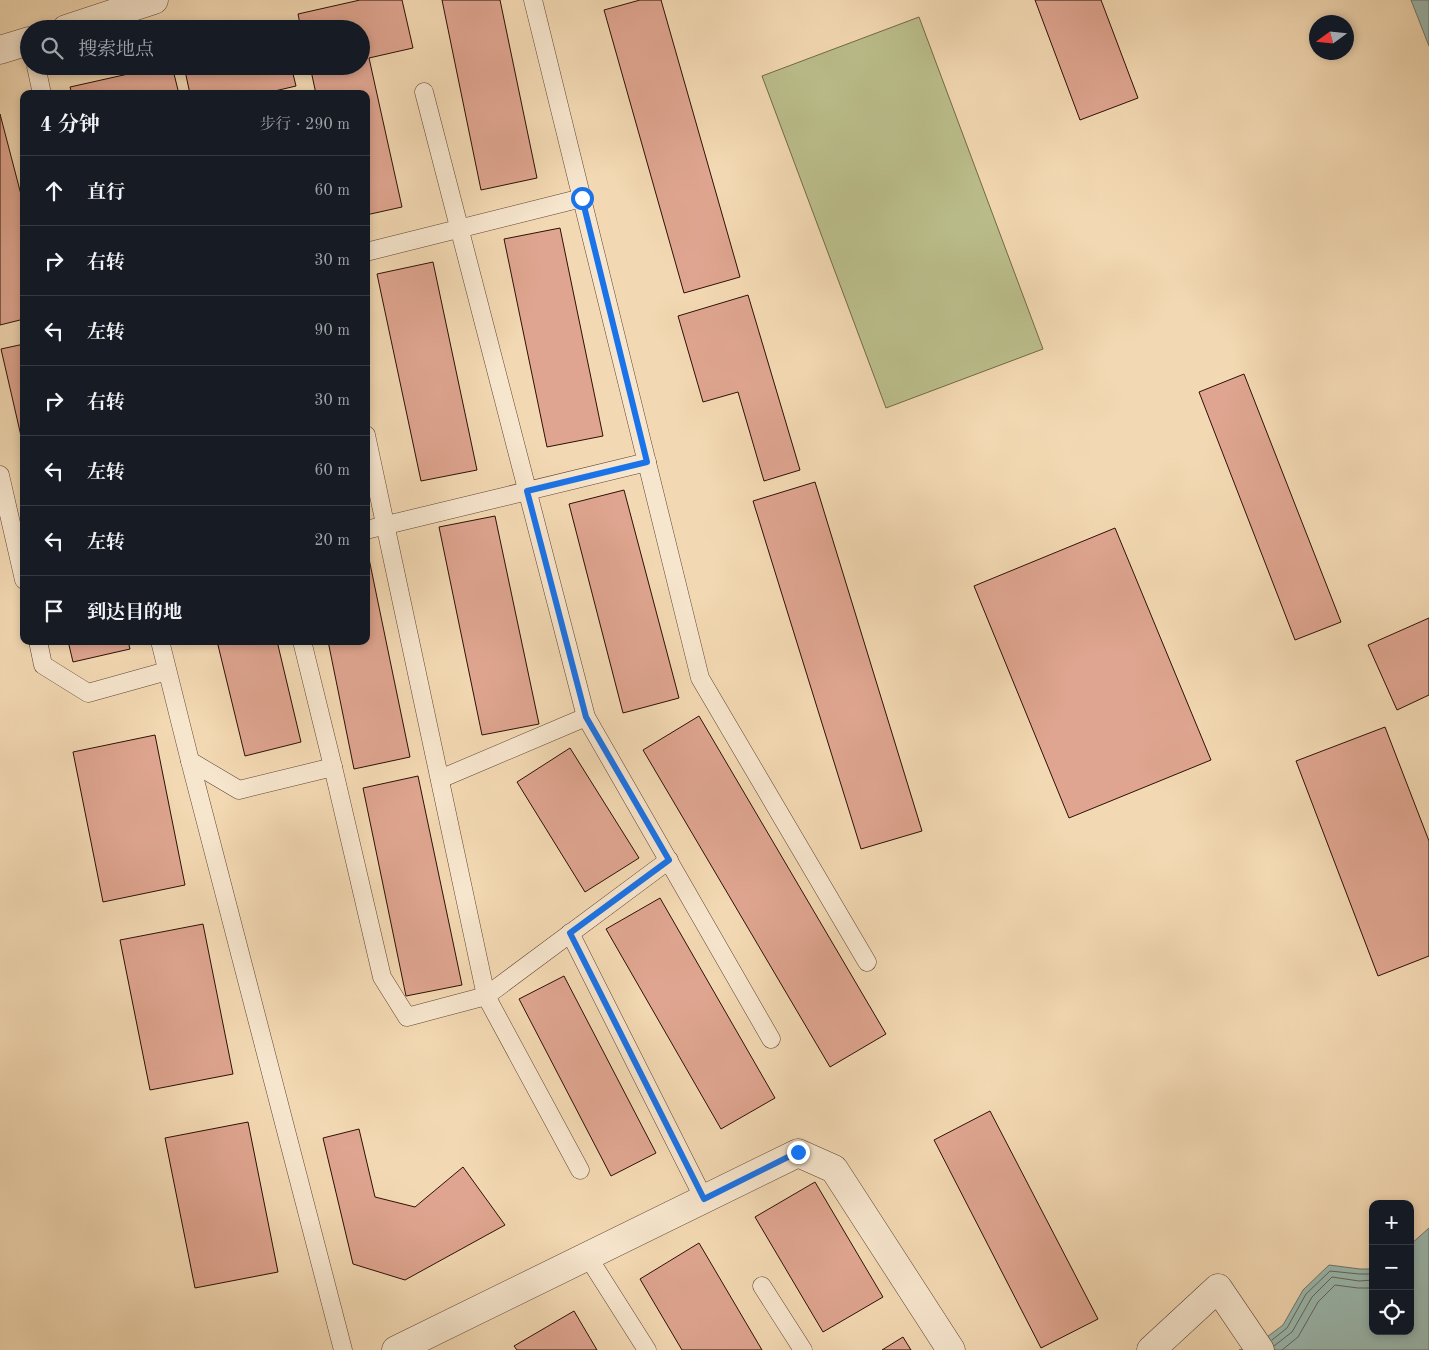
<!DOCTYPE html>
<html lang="zh">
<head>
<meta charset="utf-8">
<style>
  body { margin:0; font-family:"Old Standard TT","Noto Serif SC",serif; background:#20242c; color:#f1f3f6 }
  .controls { position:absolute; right:15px; bottom:15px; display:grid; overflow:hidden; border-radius:10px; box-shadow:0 2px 8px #0003 }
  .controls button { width:45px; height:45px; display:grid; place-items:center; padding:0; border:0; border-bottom:1px solid #363941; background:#171b24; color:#f1f3f6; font:25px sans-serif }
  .compass { position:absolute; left:1309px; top:15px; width:45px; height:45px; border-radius:50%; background:#171b24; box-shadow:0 2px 8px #0003; rotate:255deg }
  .stop { position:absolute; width:15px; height:15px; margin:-11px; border:4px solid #1a73e8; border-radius:50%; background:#fff }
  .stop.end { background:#1a73e8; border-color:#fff; box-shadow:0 1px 5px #0008 }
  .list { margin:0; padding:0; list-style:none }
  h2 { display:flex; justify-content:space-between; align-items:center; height:65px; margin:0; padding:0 20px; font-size:21px }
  h2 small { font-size:16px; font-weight:400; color:#9ea1a6 }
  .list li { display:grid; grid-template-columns:32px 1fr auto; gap:15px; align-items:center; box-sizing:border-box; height:70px; padding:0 20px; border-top:1px solid #363941 }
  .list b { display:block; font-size:19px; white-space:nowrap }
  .list em { font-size:16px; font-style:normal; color:#9ea1a6 }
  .icon { flex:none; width:28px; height:28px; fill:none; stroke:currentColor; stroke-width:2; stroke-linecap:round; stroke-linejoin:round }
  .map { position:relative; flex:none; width:1429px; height:1350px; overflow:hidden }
  .search { position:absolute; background:#171b24; box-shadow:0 2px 8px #0003; left:20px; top:20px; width:350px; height:55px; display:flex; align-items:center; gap:12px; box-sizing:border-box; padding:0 18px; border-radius:28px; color:#9ea1a6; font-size:19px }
  .panel { position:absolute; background:#171b24; box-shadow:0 2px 8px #0003; left:20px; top:90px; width:350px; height:555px; border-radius:10px }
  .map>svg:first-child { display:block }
</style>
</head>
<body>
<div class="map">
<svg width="1429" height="1350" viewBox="0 0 1429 1350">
  <rect width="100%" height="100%" fill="#f3d9b3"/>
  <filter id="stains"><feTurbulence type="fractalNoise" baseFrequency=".004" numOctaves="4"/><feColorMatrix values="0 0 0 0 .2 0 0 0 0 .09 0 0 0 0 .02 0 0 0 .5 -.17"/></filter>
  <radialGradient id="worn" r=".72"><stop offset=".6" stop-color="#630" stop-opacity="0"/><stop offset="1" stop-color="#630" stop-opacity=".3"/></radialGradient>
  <path fill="#bbbf8c" stroke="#746849" d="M 919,17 L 1043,349 L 886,408 L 762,76 Z"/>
  <g fill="#9bbab1" stroke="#6f766d">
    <path d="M 1411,0 L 1429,0 L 1429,46 Z"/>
    <path d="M 1429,1228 L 1429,1350 L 1239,1350 L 1251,1349 L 1283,1325 L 1303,1290 L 1329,1265 L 1360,1269 L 1373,1269 L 1373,1331 L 1410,1331 L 1410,1245 Z"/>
  </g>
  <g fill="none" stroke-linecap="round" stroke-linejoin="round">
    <g stroke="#64655c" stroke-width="1">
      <path d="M 1272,1340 L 1287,1328 L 1306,1294 L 1330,1271 L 1359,1274 L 1373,1274"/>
      <path d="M 1274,1346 L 1292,1332 L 1312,1297 L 1332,1277 L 1359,1281 L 1373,1280"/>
      <path d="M 1282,1350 L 1298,1337 L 1318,1302 L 1335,1285 L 1358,1288 L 1373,1288"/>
    </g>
  </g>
  <g fill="#dfa590" stroke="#2c1006">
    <path d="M 360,0 L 402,0 L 413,48 L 369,58 L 402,207 L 366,215 L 366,94 L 316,94 L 310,66 L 361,66 L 361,29 L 301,29 L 298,14 Z"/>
    <path d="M 442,0 L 500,0 L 537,178 L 481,190 Z"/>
    <path d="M 640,0 L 661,0 L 740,277 L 684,293 L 604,10 Z"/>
    <path d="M 1035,0 L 1101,0 L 1138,98 L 1080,120 Z"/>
    <path d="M 164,66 L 172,66 L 179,94 L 72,94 L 70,87 Z"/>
    <path d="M 184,66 L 291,66 L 296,86 L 262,94 L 190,94 Z"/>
    <path d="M 0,114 L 24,206 L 24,319 L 0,325 Z"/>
    <path d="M 560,228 L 603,436 L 547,447 L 504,239 Z"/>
    <path d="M 433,262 L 477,470 L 421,481 L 377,274 Z"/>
    <path d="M 748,295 L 800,470 L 764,481 L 738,392 L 703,402 L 678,316 Z"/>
    <path d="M 24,344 L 24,449 L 1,349 Z"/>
    <path d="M 1244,374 L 1341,622 L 1295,640 L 1199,392 Z"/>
    <path d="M 815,482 L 922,831 L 861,849 L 753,501 Z"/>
    <path d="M 624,490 L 679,698 L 623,713 L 569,504 Z"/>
    <path d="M 495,516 L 539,724 L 482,735 L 439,527 Z"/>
    <path d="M 1115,528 L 1211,760 L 1069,818 L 974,586 Z"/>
    <path d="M 367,549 L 410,757 L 354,769 L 328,641 L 366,641 Z"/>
    <path d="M 1429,618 L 1429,695 L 1397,710 L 1368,645 Z"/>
    <path d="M 68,641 L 128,641 L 130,649 L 73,662 Z"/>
    <path d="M 217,641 L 277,641 L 301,742 L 245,756 Z"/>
    <path d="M 699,716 L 886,1034 L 830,1067 L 643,750 Z"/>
    <path d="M 1385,727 L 1429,841 L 1429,956 L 1378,976 L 1296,761 Z"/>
    <path d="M 155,735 L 185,885 L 103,902 L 73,752 Z"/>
    <path d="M 570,748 L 639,858 L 585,892 L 517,782 Z"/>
    <path d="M 418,776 L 462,985 L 406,996 L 363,788 Z"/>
    <path d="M 660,898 L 775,1098 L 721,1129 L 606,929 Z"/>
    <path d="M 203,924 L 233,1074 L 150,1090 L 120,940 Z"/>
    <path d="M 564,976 L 656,1153 L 611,1176 L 519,999 Z"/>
    <path d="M 990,1111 L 1098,1319 L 1041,1348 L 934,1140 Z"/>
    <path d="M 248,1122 L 278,1272 L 195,1288 L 165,1138 Z"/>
    <path d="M 359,1129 L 375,1197 L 415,1207 L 463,1167 L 505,1225 L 405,1280 L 353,1264 L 323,1138 Z"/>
    <path d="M 815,1182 L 883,1297 L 823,1332 L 755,1217 Z"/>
    <path d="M 699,1243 L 762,1350 L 682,1350 L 640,1279 Z"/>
    <path d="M 574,1311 L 597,1350 L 517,1350 L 514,1346 Z"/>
    <path d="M 903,1337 L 911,1350 L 882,1350 Z"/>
  </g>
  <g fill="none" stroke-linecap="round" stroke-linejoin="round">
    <g stroke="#5e4231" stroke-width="19">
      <g id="service">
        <path d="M 533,0 L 700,678 L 867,962"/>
        <path d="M 36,66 L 42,94"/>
        <path d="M 424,92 L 586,717 L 771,1039"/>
        <path d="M 366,252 L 582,198"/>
        <path d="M 366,435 L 486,996 L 580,1170"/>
        <path d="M 0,475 L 24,580"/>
        <path d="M 366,530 L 647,462"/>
        <path d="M 38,641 L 43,665 L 88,693 L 167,671"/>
        <path d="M 160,641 L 190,761 L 343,1350"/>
        <path d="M 302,641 L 333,767 L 382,977 L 407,1017 L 486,996 L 669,860"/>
        <path d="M 190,761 L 239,790 L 333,767"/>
        <path d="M 440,779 L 586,717"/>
        <path d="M 570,933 L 704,1199"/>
        <path d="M 588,1257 L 647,1350"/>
        <path d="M 762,1286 L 803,1350"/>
      </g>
    </g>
    <g stroke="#5e4231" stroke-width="29">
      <g id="minor">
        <path d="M 396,1350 L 798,1153 L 834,1169 L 951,1350"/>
        <path d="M 1151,1350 L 1218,1288 L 1260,1350"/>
      </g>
    </g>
    <g stroke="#5e4231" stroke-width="29">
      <g id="tertiary">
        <path d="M 66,29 L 154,0"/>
        <path d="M 0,50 L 29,41"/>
      </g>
    </g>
    <use href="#service" stroke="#f7e6ce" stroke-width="18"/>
    <use href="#minor" stroke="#f7e6ce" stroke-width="28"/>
    <use href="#tertiary" stroke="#f7e6ce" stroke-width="28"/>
  </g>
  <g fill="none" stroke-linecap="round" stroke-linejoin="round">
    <path stroke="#1a73e8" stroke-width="6" d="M 582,198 L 647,462 L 527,491 L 586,717 L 669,860 L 570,933 L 704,1199 L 798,1152"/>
  </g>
  <rect width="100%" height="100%" filter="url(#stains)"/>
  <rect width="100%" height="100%" fill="url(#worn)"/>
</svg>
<div class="controls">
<button>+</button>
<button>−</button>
<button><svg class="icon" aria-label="locate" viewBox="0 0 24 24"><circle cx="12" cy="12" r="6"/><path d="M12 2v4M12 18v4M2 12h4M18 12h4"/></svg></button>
</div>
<svg class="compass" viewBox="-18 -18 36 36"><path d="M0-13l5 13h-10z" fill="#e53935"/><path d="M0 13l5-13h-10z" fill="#9ea1a6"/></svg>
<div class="stop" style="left:582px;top:198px"></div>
<div class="stop end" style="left:798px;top:1152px"></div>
<div class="search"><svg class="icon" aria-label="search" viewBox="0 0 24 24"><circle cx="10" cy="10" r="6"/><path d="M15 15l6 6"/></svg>搜索地点</div>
<section class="panel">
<h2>4 分钟<small>步行 · 290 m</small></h2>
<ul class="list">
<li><svg class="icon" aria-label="ahead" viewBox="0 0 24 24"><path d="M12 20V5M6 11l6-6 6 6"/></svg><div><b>直行</b></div><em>60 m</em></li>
<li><svg class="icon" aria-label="right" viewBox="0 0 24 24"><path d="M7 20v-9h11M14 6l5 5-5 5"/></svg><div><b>右转</b></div><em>30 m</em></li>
<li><svg class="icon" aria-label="left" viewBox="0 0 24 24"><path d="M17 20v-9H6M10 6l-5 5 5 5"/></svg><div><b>左转</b></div><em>90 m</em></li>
<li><svg class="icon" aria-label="right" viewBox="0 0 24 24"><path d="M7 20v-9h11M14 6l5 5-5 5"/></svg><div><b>右转</b></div><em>30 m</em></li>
<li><svg class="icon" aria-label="left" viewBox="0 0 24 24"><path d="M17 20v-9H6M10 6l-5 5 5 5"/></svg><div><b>左转</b></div><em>60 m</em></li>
<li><svg class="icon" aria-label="left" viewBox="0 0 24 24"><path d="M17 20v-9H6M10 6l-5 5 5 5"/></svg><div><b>左转</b></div><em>20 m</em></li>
<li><svg class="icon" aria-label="arrive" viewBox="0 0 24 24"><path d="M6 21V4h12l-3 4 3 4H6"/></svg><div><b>到达目的地</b></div></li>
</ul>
</section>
</div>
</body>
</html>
